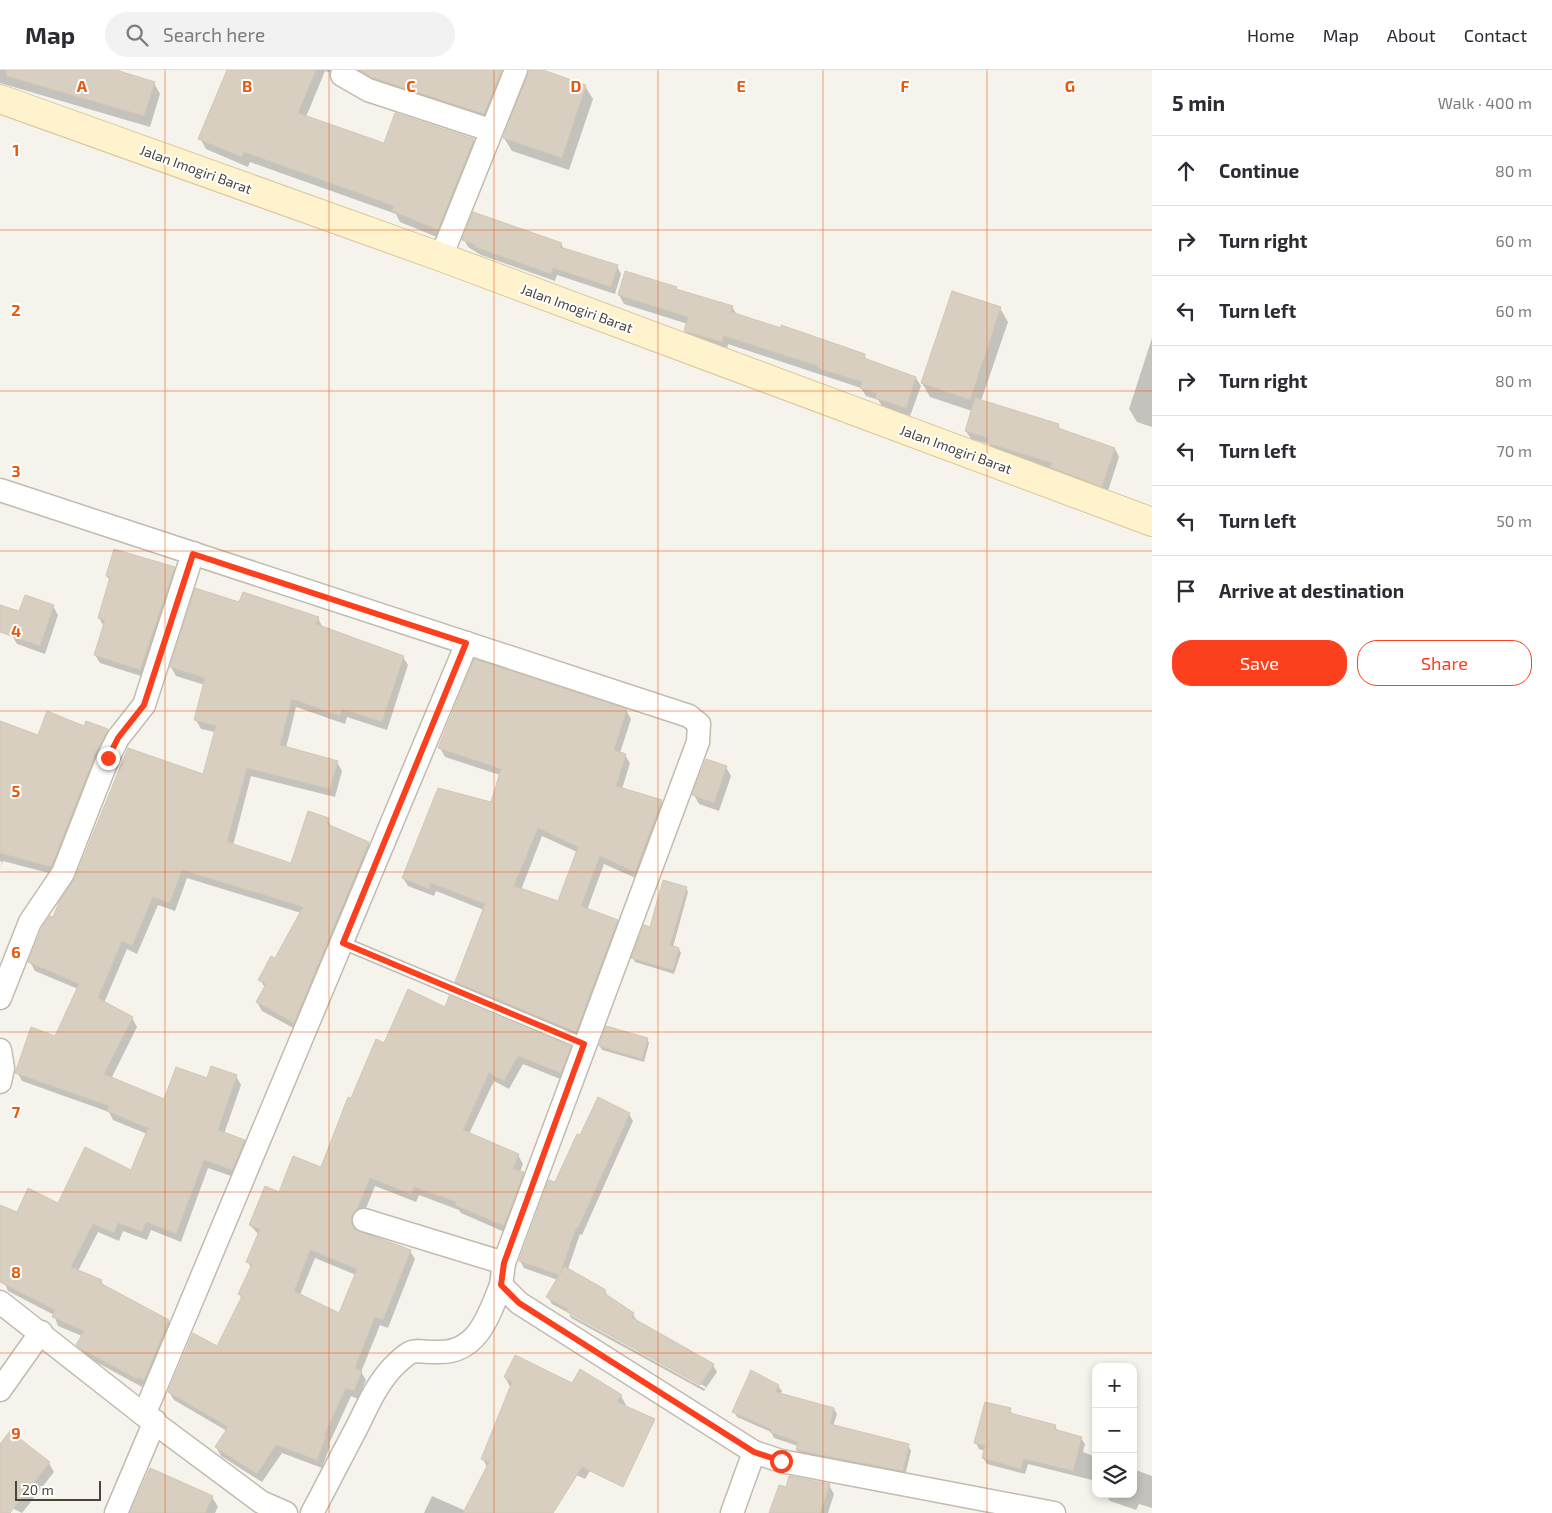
<!DOCTYPE html>
<html lang="en">
<head>
<meta charset="utf-8">
<style>
  body { margin:0; font-family:"Exo 2",sans-serif; background:#f2f2f3; color:#2b2b33 }
  .controls { position:absolute; right:15px; bottom:15px; display:grid; overflow:hidden; border-radius:10px; box-shadow:0 2px 8px #0003 }
  .controls button { width:45px; height:45px; display:grid; place-items:center; padding:0; border:0; border-bottom:1px solid #e1e1e2; background:#fff; color:#2b2b33; font:25px sans-serif }
  .scale { position:absolute; left:15px; bottom:12px; width:86px; box-sizing:border-box; padding-left:5px; border:2px solid #4b4439; border-top:0; font-size:14px; line-height:18px; white-space:nowrap; color:#4b4439; -webkit-text-stroke:4px #fff; paint-order:stroke }
  .stop { position:absolute; width:15px; height:15px; margin:-11px; border:4px solid #fc3f1d; border-radius:50%; background:#fff }
  .stop.end { background:#fc3f1d; border-color:#fff; box-shadow:0 1px 5px #0008 }
  .list { margin:0; padding:0; list-style:none }
  h2 { display:flex; justify-content:space-between; align-items:center; height:65px; margin:0; padding:0 20px; font-size:21px }
  h2 small { font-size:16px; font-weight:400; color:#7c7c81 }
  .list li { display:grid; grid-template-columns:32px 1fr auto; gap:15px; align-items:center; box-sizing:border-box; height:70px; padding:0 20px; border-top:1px solid #e1e1e2 }
  .list b { display:block; font-size:19px; white-space:nowrap }
  .list em { font-size:16px; font-style:normal; color:#7c7c81 }
  .actions { display:flex; gap:10px; padding:15px 20px }
  .actions a { flex:1; padding:11px 0; border:1px solid #fc3f1d; border-radius:20px; text-align:center; font-size:18px; color:#fc3f1d }
  .actions .main { background:#fc3f1d; color:#fff }
  .icon { flex:none; width:28px; height:28px; fill:none; stroke:currentColor; stroke-width:2; stroke-linecap:round; stroke-linejoin:round }
  .map { position:relative; flex:none; width:1152px; height:1443px; overflow:hidden }
  header { display:flex; align-items:center; gap:30px; box-sizing:border-box; height:70px; padding:0 25px; background:#fff; border-bottom:1px solid #e1e1e2 }
  header strong { font-size:24px }
  nav { display:flex; gap:28px; margin-inline-start:auto; font-size:18px }
  .search { width:350px; height:45px; background:#f2f2f3; display:flex; align-items:center; gap:12px; box-sizing:border-box; padding:0 18px; border-radius:28px; color:#7c7c81; font-size:19px }
  main { display:flex }
  aside { flex:1; background:#fff }
  .map>svg:first-child { display:block }
</style>
</head>
<body>
<header>
<strong>Map</strong>
<div class="search"><svg class="icon" aria-label="search" viewBox="0 0 24 24"><circle cx="10" cy="10" r="6"/><path d="M15 15l6 6"/></svg>Search here</div>
<nav><a>Home</a><a>Map</a><a>About</a><a>Contact</a></nav>
</header>
<main>
<div class="map">
<svg width="1152" height="1443" viewBox="0 0 1152 1443">
  <rect width="100%" height="100%" fill="#f6f3ec"/>
  <g fill="#0003" fill-rule="evenodd">
    <path d="M 0,0 L 112,0 L 154,13 L 160,24 L 150,57 L 0,13 Z"/>
    <path d="M 228,0 L 515,0 L 490,54 L 325,1 L 306,47 L 384,74 L 473,70 L 480,80 L 444,170 L 400,152 L 396,144 L 250,92 L 248,97 L 206,79 L 200,68 Z"/>
    <path d="M 529,0 L 539,0 L 585,16 L 593,29 L 569,100 L 512,81 L 504,68 Z"/>
    <path d="M 464,169 L 561,174 L 564,179 L 617,196 L 621,204 L 615,224 L 557,205 L 555,211 L 481,185 L 468,177 Z"/>
    <path d="M 676,218 L 678,221 L 732,237 L 737,245 L 864,285 L 868,291 L 916,308 L 921,316 L 910,346 L 882,336 L 878,330 L 866,326 L 861,318 L 728,274 L 727,280 L 690,269 L 685,261 L 688,254 L 624,234 L 619,225 Z"/>
    <path d="M 1000,238 L 1008,252 L 981,331 L 1058,355 L 1061,360 L 1115,379 L 1119,387 L 1107,424 L 1057,406 L 1053,400 L 993,381 L 989,374 L 971,369 L 966,361 L 972,341 L 930,327 L 922,313 Z"/>
    <path d="M 1152,268 L 1152,357 L 1137,352 L 1129,339 Z"/>
    <path d="M 174,498 L 178,506 L 144,607 L 100,593 L 95,585 L 104,557 L 99,548 L 110,511 L 107,506 Z"/>
    <path d="M 240,534 L 318,548 L 323,558 L 403,587 L 408,595 L 387,660 L 347,647 L 345,654 L 296,637 L 286,678 L 337,692 L 342,701 L 335,727 L 251,706 L 233,776 L 292,795 L 328,750 L 332,758 L 368,773 L 373,782 L 299,961 L 262,941 L 257,932 L 265,918 L 260,909 L 276,890 L 301,843 L 187,808 L 175,841 L 158,835 L 137,884 L 127,879 L 104,933 L 132,948 L 137,957 L 111,1009 L 165,1031 L 208,1009 L 236,1006 L 241,1015 L 224,1064 L 244,1071 L 249,1080 L 237,1108 L 208,1098 L 181,1172 L 151,1160 L 147,1170 L 123,1161 L 119,1171 L 98,1162 L 78,1201 L 101,1211 L 105,1217 L 168,1251 L 173,1260 L 149,1318 L 143,1315 L 142,1317 L 87,1287 L 77,1275 L 82,1266 L 58,1256 L 54,1245 L 8,1221 L 0,1202 L 0,1135 L 17,1144 L 59,1135 L 132,1101 L 147,1064 L 113,1050 L 109,1042 L 22,1011 L 17,1002 L 55,967 L 78,919 L 35,901 L 30,892 L 53,849 L 204,705 L 215,662 L 201,659 L 196,650 L 205,615 L 176,606 L 171,597 Z"/>
    <path d="M 53,536 L 58,545 L 45,584 L 17,574 L 12,565 Z"/>
    <path d="M 626,640 L 631,649 L 620,683 L 625,685 L 630,693 L 622,719 L 662,731 L 666,739 L 640,810 L 604,794 L 587,840 L 617,851 L 622,859 L 580,970 L 461,920 L 456,912 L 484,840 L 436,821 L 434,826 L 408,816 L 403,808 L 492,733 L 500,705 L 445,687 L 440,678 ZM 542,766 L 577,782 L 559,832 L 521,820 Z"/>
    <path d="M 85,657 L 107,660 L 113,669 L 56,805 L 3,791 L 0,799 L 2,792 L 0,791 L 0,662 L 39,666 Z"/>
    <path d="M 726,697 L 731,706 L 719,741 L 699,734 L 694,725 Z"/>
    <path d="M 686,818 L 688,822 L 673,877 L 679,879 L 681,883 L 674,904 L 635,892 L 633,888 L 651,858 Z"/>
    <path d="M 445,938 L 570,978 L 575,986 L 565,1011 L 523,994 L 509,1019 L 494,1011 L 469,1064 L 518,1085 L 523,1094 L 520,1102 L 528,1112 L 509,1164 L 461,1143 L 459,1140 L 419,1125 L 416,1132 L 375,1116 L 362,1148 L 356,1155 L 356,1160 L 410,1181 L 415,1189 L 388,1258 L 380,1255 L 361,1302 L 366,1310 L 358,1329 L 351,1326 L 329,1374 L 330,1376 L 322,1398 L 282,1383 L 262,1412 L 221,1386 L 216,1377 L 227,1361 L 174,1330 L 169,1322 L 218,1278 L 242,1229 L 239,1224 L 251,1198 L 248,1192 L 259,1165 L 250,1155 L 279,1124 L 322,1099 L 352,1030 L 385,974 ZM 315,1188 L 356,1205 L 340,1245 L 300,1225 Z"/>
    <path d="M 647,969 L 649,973 L 644,992 L 602,980 L 600,976 Z"/>
    <path d="M 629,1044 L 633,1051 L 582,1165 L 580,1164 L 568,1199 L 605,1221 L 609,1228 L 633,1244 L 637,1251 L 713,1295 L 717,1302 L 704,1321 L 571,1248 L 569,1244 L 705,1319 L 706,1317 L 552,1234 L 548,1227 L 558,1210 L 524,1198 L 520,1191 L 556,1114 L 581,1067 Z"/>
    <path d="M 505,1307 L 621,1326 L 626,1335 L 623,1340 L 626,1344 L 585,1409 L 547,1392 L 522,1443 L 424,1443 L 432,1426 L 466,1441 L 487,1397 L 483,1389 L 510,1317 Z"/>
    <path d="M 778,1316 L 782,1321 L 780,1325 L 834,1339 L 837,1344 L 833,1356 L 908,1375 L 911,1381 L 905,1406 L 800,1386 L 797,1380 L 798,1376 L 774,1368 L 771,1362 L 737,1347 L 734,1341 Z"/>
    <path d="M 1010,1340 L 1013,1345 L 1055,1356 L 1058,1362 L 1081,1368 L 1085,1374 L 1083,1382 L 1096,1387 L 1096,1411 L 1028,1394 L 1025,1404 L 987,1394 L 983,1388 L 985,1381 L 979,1379 L 976,1373 Z"/>
    <path d="M 0,1376 L 49,1393 L 54,1402 L 22,1443 L 0,1432 Z"/>
    <path d="M 1133,1399 L 1152,1406 L 1152,1438 L 1139,1434 L 1136,1440 L 1110,1431 L 1106,1425 L 1133,1424 Z"/>
    <path d="M 829,1415 L 834,1424 L 828,1443 L 770,1443 L 786,1419 Z"/>
    <path d="M 212,1427 L 218,1437 L 215,1443 L 131,1443 Z"/>
  </g>
  <g fill="#d8cfc1" stroke="#d3c7b4" fill-rule="evenodd">
    <path d="M 7,0 L 116,0 L 155,12 L 144,46 L 6,6 Z"/>
    <path d="M 227,0 L 316,0 L 298,43 L 384,73 L 395,43 L 474,69 L 438,160 L 392,141 L 394,136 L 244,82 L 242,87 L 198,69 Z"/>
    <path d="M 360,0 L 502,0 L 484,44 L 373,8 Z"/>
    <path d="M 529,0 L 543,0 L 586,15 L 562,88 L 503,68 Z"/>
    <path d="M 473,142 L 562,173 L 560,177 L 618,195 L 611,217 L 553,198 L 551,204 L 475,177 L 476,175 L 462,170 Z"/>
    <path d="M 625,201 L 677,217 L 676,219 L 733,236 L 731,242 L 781,258 L 781,255 L 865,284 L 864,288 L 916,307 L 906,338 L 875,328 L 877,323 L 860,318 L 862,312 L 817,298 L 818,296 L 724,266 L 722,272 L 684,261 L 688,247 L 618,225 Z"/>
    <path d="M 952,221 L 1001,237 L 970,330 L 921,313 Z"/>
    <path d="M 975,328 L 1059,354 L 1058,358 L 1115,378 L 1102,417 L 1050,397 L 1052,393 L 987,373 L 988,368 L 965,361 Z"/>
    <path d="M 114,479 L 175,497 L 140,600 L 94,585 L 105,550 L 98,548 L 110,507 L 106,506 Z"/>
    <path d="M 195,518 L 239,532 L 243,522 L 319,547 L 316,554 L 404,586 L 382,652 L 342,639 L 340,646 L 292,629 L 280,675 L 338,691 L 330,719 L 247,698 L 227,772 L 291,793 L 308,741 L 329,748 L 327,754 L 369,772 L 294,953 L 256,932 L 266,914 L 258,910 L 271,886 L 275,888 L 303,837 L 182,800 L 170,833 L 153,827 L 132,876 L 122,871 L 98,928 L 133,947 L 104,1004 L 164,1029 L 176,997 L 207,1008 L 211,996 L 237,1005 L 218,1060 L 245,1070 L 232,1100 L 204,1090 L 176,1164 L 146,1152 L 142,1162 L 118,1153 L 114,1163 L 93,1154 L 71,1197 L 102,1210 L 100,1213 L 169,1250 L 144,1310 L 138,1307 L 137,1309 L 81,1279 L 76,1275 L 84,1261 L 52,1247 L 55,1240 L 0,1212 L 0,1135 L 17,1142 L 28,1118 L 58,1133 L 85,1077 L 131,1100 L 148,1058 L 107,1041 L 109,1036 L 15,1003 L 31,957 L 55,966 L 79,914 L 28,892 L 43,856 L 50,846 L 53,847 L 59,832 L 75,808 L 128,678 L 203,704 L 216,656 L 194,650 L 205,608 L 170,597 Z"/>
    <path d="M 25,525 L 54,535 L 40,576 L 0,562 L 0,535 L 19,541 Z"/>
    <path d="M 474,589 L 627,639 L 614,680 L 626,684 L 616,716 L 662,730 L 635,802 L 600,786 L 581,836 L 618,850 L 576,962 L 455,912 L 485,834 L 431,813 L 429,819 L 402,808 L 438,718 L 491,732 L 501,699 L 438,678 ZM 538,758 L 578,777 L 558,831 L 514,816 Z"/>
    <path d="M 47,641 L 84,656 L 86,651 L 108,659 L 96,683 L 51,797 L 0,783 L 0,651 L 38,665 Z"/>
    <path d="M 706,689 L 727,696 L 714,733 L 692,725 Z"/>
    <path d="M 663,810 L 687,817 L 670,875 L 679,878 L 673,900 L 631,888 L 644,855 L 650,857 Z"/>
    <path d="M 408,919 L 445,937 L 449,926 L 571,977 L 561,1003 L 518,986 L 504,1011 L 489,1003 L 463,1060 L 519,1084 L 513,1099 L 524,1102 L 504,1156 L 455,1135 L 456,1132 L 414,1117 L 411,1124 L 370,1108 L 357,1139 L 352,1146 L 351,1152 L 354,1159 L 411,1180 L 383,1250 L 375,1247 L 355,1298 L 362,1301 L 354,1321 L 346,1318 L 324,1366 L 326,1366 L 317,1390 L 276,1375 L 257,1404 L 215,1377 L 228,1357 L 168,1322 L 193,1263 L 217,1276 L 242,1226 L 238,1224 L 252,1194 L 246,1192 L 260,1159 L 249,1155 L 265,1116 L 279,1122 L 293,1086 L 321,1097 L 348,1027 L 351,1028 L 376,969 L 384,973 ZM 310,1180 L 357,1199 L 339,1243 L 294,1221 Z"/>
    <path d="M 606,956 L 648,968 L 642,989 L 599,976 Z"/>
    <path d="M 598,1027 L 630,1043 L 578,1158 L 576,1158 L 560,1204 L 564,1196 L 606,1220 L 604,1223 L 634,1243 L 631,1247 L 714,1294 L 700,1315 L 566,1241 L 567,1239 L 546,1227 L 559,1205 L 519,1191 L 549,1110 L 555,1112 L 577,1064 L 580,1065 Z"/>
    <path d="M 515,1285 L 572,1313 L 580,1299 L 622,1325 L 617,1332 L 655,1349 L 623,1417 L 582,1397 L 553,1443 L 463,1443 L 489,1392 L 481,1389 L 512,1312 L 504,1307 Z"/>
    <path d="M 751,1300 L 779,1315 L 776,1322 L 834,1338 L 830,1354 L 909,1374 L 903,1401 L 796,1380 L 798,1372 L 770,1362 L 771,1359 L 732,1342 Z"/>
    <path d="M 985,1332 L 1011,1338 L 1010,1343 L 1056,1355 L 1054,1359 L 1082,1367 L 1073,1401 L 1024,1389 L 1021,1399 L 982,1388 L 985,1376 L 974,1373 Z"/>
    <path d="M 10,1361 L 50,1392 L 10,1443 L 0,1443 L 0,1374 Z"/>
    <path d="M 150,1398 L 213,1426 L 205,1443 L 130,1443 Z"/>
    <path d="M 789,1406 L 830,1414 L 820,1443 L 769,1443 L 779,1415 L 786,1417 Z"/>
  </g>
  <g fill="none" stroke-linecap="round" stroke-linejoin="round">
    <g stroke="#c2bbae" stroke-width="14">
      <path id="service" d="M 343,873 L 584,974"/>
    </g>
    <g stroke="#c2bbae" stroke-width="25">
      <g id="minor">
        <path d="M 342,5 L 368,20 L 490,60"/>
        <path d="M 441,187 L 516,0"/>
        <path d="M 0,420 L 689,646 L 699,654 L 698,672 L 504,1193 L 501,1215 L 519,1233 L 754,1382 L 781,1391 L 1054,1443"/>
        <path d="M 0,928 L 30,852 L 63,803 L 108,688 L 118,668 L 144,635 L 193,483"/>
        <path d="M 0,980 L 3,998 L 0,1012"/>
        <path d="M 364,1150 L 504,1193"/>
        <path d="M 0,1232 L 144,1345 L 261,1432 L 286,1443"/>
        <path d="M 0,1320 L 41,1262"/>
        <path d="M 144,1345 L 467,573"/>
        <path d="M 116,1443 L 155,1351"/>
        <path d="M 312,1443 C 327,1415 341,1387 356,1359 C 367,1337 376,1315 393,1297 C 416,1274 412,1283 440,1282 C 478,1282 489,1245 501,1215"/>
        <path d="M 732,1443 L 754,1382"/>
      </g>
    </g>
    <g stroke="#d6c79b" stroke-width="30">
      <path id="secondary" d="M 0,29 L 441,187 L 1152,452"/>
    </g>
    <use href="#service" stroke="#fff" stroke-width="11"/>
    <use href="#minor" stroke="#fff" stroke-width="22"/>
    <use href="#secondary" stroke="#fff3cd" stroke-width="28"/>
  </g>
  <g fill="none" stroke-linecap="round" stroke-linejoin="round">
    <path stroke="#fc3f1d" stroke-width="6" d="M 108,688 L 118,668 L 144,635 L 193,484 L 466,573 L 343,873 L 584,974 L 504,1193 L 501,1215 L 519,1233 L 754,1382 L 781,1391"/>
  </g>
  <path fill="none" stroke="#e8590c" stroke-width="1" stroke-opacity="0.55" d="M 165,0 L 165,1443M 329,0 L 329,1443M 494,0 L 494,1443M 658,0 L 658,1443M 823,0 L 823,1443M 987,0 L 987,1443M 0,160 L 1152,160M 0,321 L 1152,321M 0,481 L 1152,481M 0,641 L 1152,641M 0,802 L 1152,802M 0,962 L 1152,962M 0,1122 L 1152,1122M 0,1283 L 1152,1283"/>
  <g text-anchor="middle" dominant-baseline="central" stroke-width="4" stroke-linejoin="round" paint-order="stroke">
    <g font-size="14" fill="#4b4439" stroke="#fff">
      <text transform="translate(196 99) rotate(20)">Jalan Imogiri Barat</text>
      <text transform="translate(577 238) rotate(20)">Jalan Imogiri Barat</text>
      <text transform="translate(956 379) rotate(20)">Jalan Imogiri Barat</text>
    </g>
  </g>
  <g font-size="16" text-anchor="middle" font-weight="bold" fill="#e8590c" stroke="#fff" stroke-width="4" stroke-linejoin="round" paint-order="stroke">
    <text x="82" y="22">A</text>
    <text x="247" y="22">B</text>
    <text x="411" y="22">C</text>
    <text x="576" y="22">D</text>
    <text x="741" y="22">E</text>
    <text x="905" y="22">F</text>
    <text x="1070" y="22">G</text>
    <text x="16" y="86">1</text>
    <text x="16" y="246">2</text>
    <text x="16" y="407">3</text>
    <text x="16" y="567">4</text>
    <text x="16" y="727">5</text>
    <text x="16" y="888">6</text>
    <text x="16" y="1048">7</text>
    <text x="16" y="1208">8</text>
    <text x="16" y="1369">9</text>
  </g>
</svg>
<div class="controls">
<button>+</button>
<button>−</button>
<button><svg class="icon" aria-label="layers" viewBox="0 0 24 24"><path d="M12 4l9 5-9 5-9-5zM3 14l9 5 9-5"/></svg></button>
</div>
<div class="scale">20 m</div>
<div class="stop" style="left:781px;top:1391px"></div>
<div class="stop end" style="left:108px;top:688px"></div>
</div>
<aside>
<h2>5 min<small>Walk · 400 m</small></h2>
<ul class="list">
<li><svg class="icon" aria-label="ahead" viewBox="0 0 24 24"><path d="M12 20V5M6 11l6-6 6 6"/></svg><div><b>Continue</b></div><em>80 m</em></li>
<li><svg class="icon" aria-label="right" viewBox="0 0 24 24"><path d="M7 20v-9h11M14 6l5 5-5 5"/></svg><div><b>Turn right</b></div><em>60 m</em></li>
<li><svg class="icon" aria-label="left" viewBox="0 0 24 24"><path d="M17 20v-9H6M10 6l-5 5 5 5"/></svg><div><b>Turn left</b></div><em>60 m</em></li>
<li><svg class="icon" aria-label="right" viewBox="0 0 24 24"><path d="M7 20v-9h11M14 6l5 5-5 5"/></svg><div><b>Turn right</b></div><em>80 m</em></li>
<li><svg class="icon" aria-label="left" viewBox="0 0 24 24"><path d="M17 20v-9H6M10 6l-5 5 5 5"/></svg><div><b>Turn left</b></div><em>70 m</em></li>
<li><svg class="icon" aria-label="left" viewBox="0 0 24 24"><path d="M17 20v-9H6M10 6l-5 5 5 5"/></svg><div><b>Turn left</b></div><em>50 m</em></li>
<li><svg class="icon" aria-label="arrive" viewBox="0 0 24 24"><path d="M6 21V4h12l-3 4 3 4H6"/></svg><div><b>Arrive at destination</b></div></li>
</ul>
<div class="actions"><a class="main">Save</a><a>Share</a></div>
</aside>
</main>
</body>
</html>
